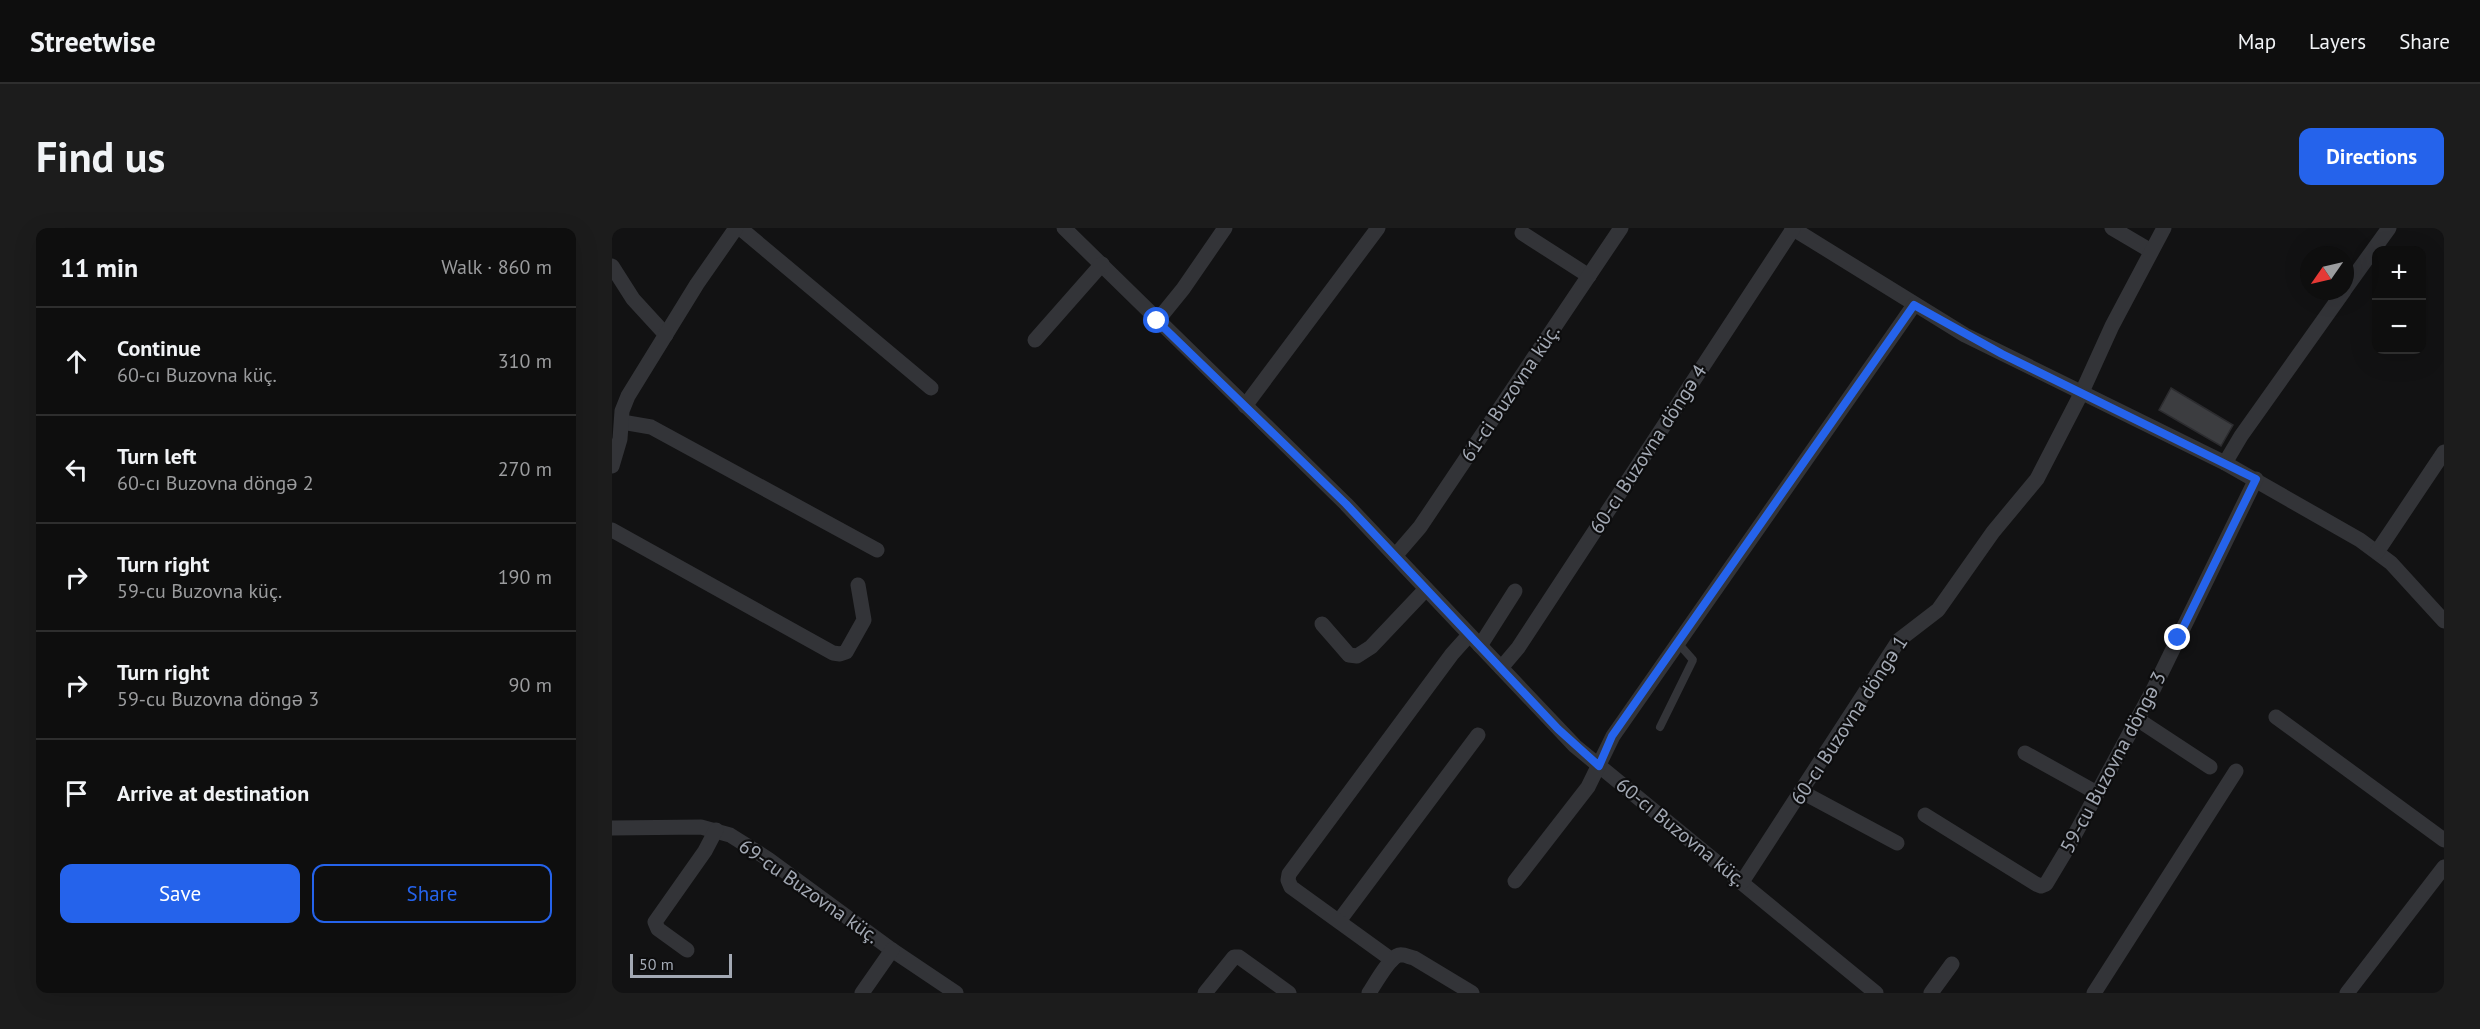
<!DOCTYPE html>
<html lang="en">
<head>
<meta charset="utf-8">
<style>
  body { margin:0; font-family:"PT Sans",sans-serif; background:#1c1c1c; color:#f1f3f6 }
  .controls { position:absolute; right:18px; top:18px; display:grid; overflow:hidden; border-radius:12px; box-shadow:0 6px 24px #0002 }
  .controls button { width:54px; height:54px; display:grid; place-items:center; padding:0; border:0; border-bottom:2px solid #2e2e2e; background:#0e0e0e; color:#f1f3f6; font:30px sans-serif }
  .compass { position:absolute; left:1688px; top:18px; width:54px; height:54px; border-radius:50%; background:#0e0e0e; box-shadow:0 6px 24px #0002; rotate:236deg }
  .scale { position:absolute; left:18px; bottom:15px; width:102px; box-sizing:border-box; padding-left:6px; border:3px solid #a3a9b4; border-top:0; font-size:16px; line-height:21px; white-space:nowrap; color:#a3a9b4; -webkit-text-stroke:4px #0d0d0e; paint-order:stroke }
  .stop { position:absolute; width:18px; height:18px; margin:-14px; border:4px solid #2563eb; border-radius:50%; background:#fff }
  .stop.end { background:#2563eb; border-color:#fff; box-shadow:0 2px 6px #0008 }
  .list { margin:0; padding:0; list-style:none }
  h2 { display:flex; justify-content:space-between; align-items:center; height:78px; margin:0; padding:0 24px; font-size:26px }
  h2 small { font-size:20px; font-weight:400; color:#9b9c9e }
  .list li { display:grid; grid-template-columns:39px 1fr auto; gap:18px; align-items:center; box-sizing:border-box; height:108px; padding:0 24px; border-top:2px solid #2e2e2e }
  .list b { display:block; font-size:22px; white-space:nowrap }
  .list p { margin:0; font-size:20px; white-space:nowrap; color:#9b9c9e }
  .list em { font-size:20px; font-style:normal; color:#9b9c9e }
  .actions { display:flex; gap:12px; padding:18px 24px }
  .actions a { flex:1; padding:14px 0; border:2px solid #2563eb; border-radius:12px; text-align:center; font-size:21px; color:#2563eb }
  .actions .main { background:#2563eb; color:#fff }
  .icon { flex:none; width:33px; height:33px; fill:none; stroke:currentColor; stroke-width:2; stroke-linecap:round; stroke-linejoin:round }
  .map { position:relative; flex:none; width:1832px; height:765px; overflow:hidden; border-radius:12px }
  header { display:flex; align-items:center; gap:36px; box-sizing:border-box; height:84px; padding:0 30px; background:#0e0e0e; border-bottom:2px solid #2e2e2e }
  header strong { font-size:28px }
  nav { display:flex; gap:33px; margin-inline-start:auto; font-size:21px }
  .intro { display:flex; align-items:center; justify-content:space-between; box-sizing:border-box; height:144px; padding:0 36px }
  h1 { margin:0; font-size:42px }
  .button { padding:15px 27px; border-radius:12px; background:#2563eb; color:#fff; font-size:21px; font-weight:700 }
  main { display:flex; gap:36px; padding:0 36px }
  aside { flex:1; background:#0e0e0e; border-radius:12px; box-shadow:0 6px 24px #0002 }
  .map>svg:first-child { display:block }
</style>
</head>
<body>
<header>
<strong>Streetwise</strong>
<nav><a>Map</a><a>Layers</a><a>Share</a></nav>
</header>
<div class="intro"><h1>Find us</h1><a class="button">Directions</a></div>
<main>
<aside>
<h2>11 min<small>Walk · 860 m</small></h2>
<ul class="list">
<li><svg class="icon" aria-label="ahead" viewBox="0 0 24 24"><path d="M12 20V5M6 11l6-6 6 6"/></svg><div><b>Continue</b><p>60-cı Buzovna küç.</p></div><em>310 m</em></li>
<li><svg class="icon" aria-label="left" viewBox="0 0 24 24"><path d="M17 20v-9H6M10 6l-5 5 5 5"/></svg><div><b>Turn left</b><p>60-cı Buzovna döngə 2</p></div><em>270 m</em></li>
<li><svg class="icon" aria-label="right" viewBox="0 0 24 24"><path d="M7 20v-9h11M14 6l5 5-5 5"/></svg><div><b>Turn right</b><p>59-cu Buzovna küç.</p></div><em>190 m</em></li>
<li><svg class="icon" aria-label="right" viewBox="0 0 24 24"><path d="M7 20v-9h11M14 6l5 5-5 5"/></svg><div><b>Turn right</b><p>59-cu Buzovna döngə 3</p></div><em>90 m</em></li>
<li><svg class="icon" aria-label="arrive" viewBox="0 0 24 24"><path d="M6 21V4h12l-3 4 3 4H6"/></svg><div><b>Arrive at destination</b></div></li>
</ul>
<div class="actions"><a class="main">Save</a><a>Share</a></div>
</aside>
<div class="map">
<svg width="1832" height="765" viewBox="0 0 1832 765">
  <rect width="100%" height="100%" fill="#121213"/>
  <path fill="#3c3d40" stroke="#2c2c2f" stroke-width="1.5" d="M 1559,160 L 1621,197 L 1609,218 L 1547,182 Z"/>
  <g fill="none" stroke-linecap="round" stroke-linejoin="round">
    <path stroke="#333438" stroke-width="8" d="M 1048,499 L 1081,432 L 1066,415"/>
    <g stroke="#333438" stroke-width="15">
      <path d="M 128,0 L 319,160"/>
      <path d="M 452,0 L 734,276 L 963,518 L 1264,765"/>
      <path d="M 1180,0 L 1353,107 L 1613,235 L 1748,312 L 1779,335 L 1832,393"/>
      <path d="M 1500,0 L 1539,23"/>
      <path d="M 910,5 L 977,48"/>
      <path d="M 0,38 L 21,71 L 54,107"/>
      <path d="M 1733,61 L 1777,0"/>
      <path d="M 545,93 L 571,61 L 613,0"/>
      <path d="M 423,112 L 490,36"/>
      <path d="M 633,178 L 766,0"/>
      <path d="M 10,194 L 39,199 L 265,322"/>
      <path d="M 1613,235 L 1629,208 L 1732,63"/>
      <path d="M 0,238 L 8,211 L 10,183 L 16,168 L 85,56 L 124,0"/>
      <path d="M 0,302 L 221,425 L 228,426 L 234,424 L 252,392 L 246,357"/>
      <path d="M 1765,324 L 1832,224"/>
      <path d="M 783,328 L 808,299 L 1009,0"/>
      <path d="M 710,396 L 737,427 L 745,428 L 759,419 L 814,361"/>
      <path d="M 868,418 L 903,363"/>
      <path d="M 889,440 L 906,420 L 1181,1"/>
      <path d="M 1664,489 L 1832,612"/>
      <path d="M 1525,491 L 1598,539"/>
      <path d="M 1413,525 L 1485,565"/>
      <path d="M 1190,564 L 1285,615"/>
      <path d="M 1313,587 L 1424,656 L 1429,658 L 1434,656 L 1455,621 L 1541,462 L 1644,251"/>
      <path d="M 0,600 L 89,599 L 118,607 L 156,631 L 280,722 L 344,765"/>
      <path d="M 903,653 L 976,559 L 1001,508 L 1302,77"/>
      <path d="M 1130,654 L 1287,412 L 1326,382 L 1381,304 L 1425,251 L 1470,164 L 1500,98 L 1552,0"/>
      <path d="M 727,693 L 866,507"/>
      <path d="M 75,722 L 46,701 L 43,694 L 93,623 L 104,602"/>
      <path d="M 780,732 L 679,659 L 676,652 L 677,646 L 840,426 L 857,407"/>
      <path d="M 250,765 L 280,722"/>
      <path d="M 593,765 L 622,729 L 627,729 L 677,765"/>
      <path d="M 757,765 C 763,756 777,730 787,727 C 792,726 797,729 802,730 L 860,765"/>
      <path d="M 1319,765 L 1340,736"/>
      <path d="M 1482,765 L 1624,543"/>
      <path d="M 1735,765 L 1832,639"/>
    </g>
  </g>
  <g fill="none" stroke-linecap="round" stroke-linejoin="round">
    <path stroke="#2563eb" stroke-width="8" d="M 545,93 L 734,276 L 946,501 L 987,538 L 1000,508 L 1302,77 L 1390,126 L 1644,251 L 1566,410"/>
  </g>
  <g text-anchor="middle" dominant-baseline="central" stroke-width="4.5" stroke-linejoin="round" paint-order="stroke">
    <g font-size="20" fill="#a3a9b4" stroke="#0d0d0e">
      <text transform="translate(898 165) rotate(-56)">61-ci Buzovna küç.</text>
      <text transform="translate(1036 221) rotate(-57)">60-cı Buzovna döngə 4</text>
      <text transform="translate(1237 492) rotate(-57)">60-cı Buzovna döngə 1</text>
      <text transform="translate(1501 534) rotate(-62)">59-cu Buzovna döngə 3</text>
      <text transform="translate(1069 604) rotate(39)">60-cı Buzovna küç.</text>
      <text transform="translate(197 663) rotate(35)">69-cu Buzovna küç.</text>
    </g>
  </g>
</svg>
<div class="controls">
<button>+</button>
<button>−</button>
</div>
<svg class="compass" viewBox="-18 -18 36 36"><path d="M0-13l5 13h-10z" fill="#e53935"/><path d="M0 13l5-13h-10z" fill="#9b9c9e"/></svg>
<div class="scale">50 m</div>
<div class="stop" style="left:545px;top:93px"></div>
<div class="stop end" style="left:1566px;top:410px"></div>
</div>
</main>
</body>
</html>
